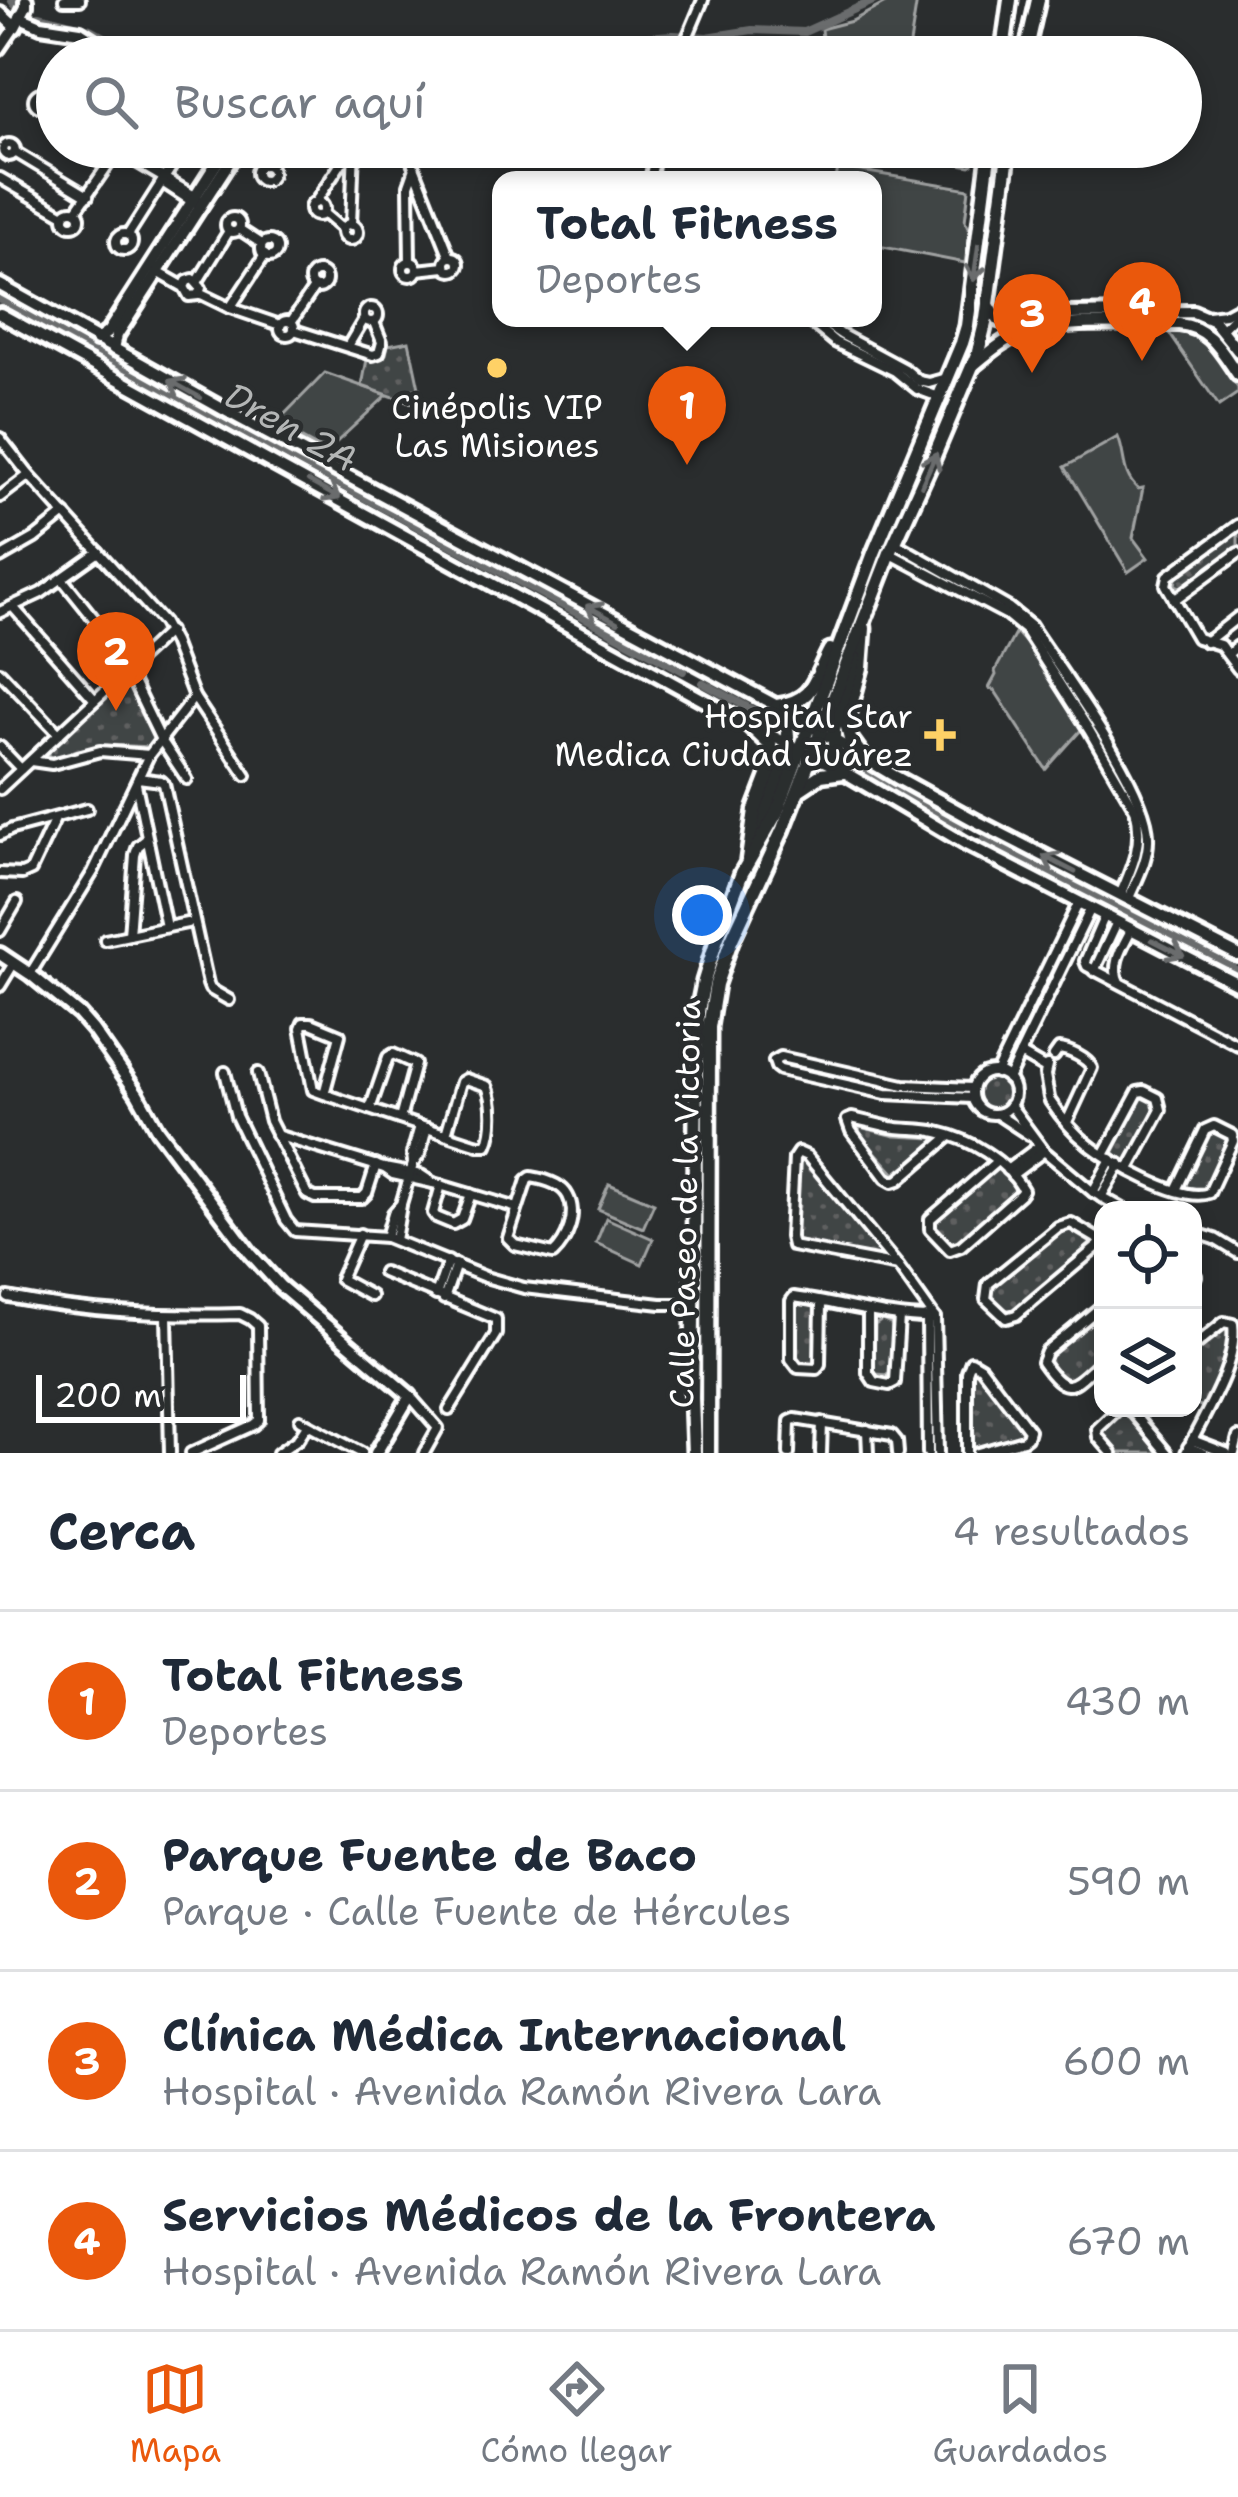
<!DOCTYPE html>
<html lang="es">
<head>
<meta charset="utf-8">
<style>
  body { margin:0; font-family:"Shantell Sans",sans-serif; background:#f2f2f3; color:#1f2937 }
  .controls { position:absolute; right:36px; bottom:36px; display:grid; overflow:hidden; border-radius:24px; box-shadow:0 6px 18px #0003 }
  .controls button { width:108px; height:108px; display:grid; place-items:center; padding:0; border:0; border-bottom:3px solid #e0e1e3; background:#fff; color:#1f2937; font:60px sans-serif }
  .scale { position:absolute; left:36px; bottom:30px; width:210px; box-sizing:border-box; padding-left:12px; border:6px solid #fff; border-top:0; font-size:33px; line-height:42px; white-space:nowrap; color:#fff; -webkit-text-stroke:9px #2a2d2e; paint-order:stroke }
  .you { position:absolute; left:702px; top:915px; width:42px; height:42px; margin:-30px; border:9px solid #fff; border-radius:50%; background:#1a73e8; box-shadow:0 0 0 18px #1a73e833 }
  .badge { display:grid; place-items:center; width:78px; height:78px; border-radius:50%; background:#ea580c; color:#fff; font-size:39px; font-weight:700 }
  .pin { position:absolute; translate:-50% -99px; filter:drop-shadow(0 3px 6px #0008) }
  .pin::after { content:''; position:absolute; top:63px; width:42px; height:36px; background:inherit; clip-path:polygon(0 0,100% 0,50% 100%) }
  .popup { position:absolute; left:492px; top:171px; width:390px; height:156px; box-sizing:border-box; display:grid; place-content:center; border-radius:24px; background:#fff; filter:drop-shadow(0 3px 9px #0005); font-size:39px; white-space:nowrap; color:#747a83 }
  .popup b { font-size:45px; color:#1f2937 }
  .popup::after { content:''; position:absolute; left:50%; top:100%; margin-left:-24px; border:24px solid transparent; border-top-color:#fff }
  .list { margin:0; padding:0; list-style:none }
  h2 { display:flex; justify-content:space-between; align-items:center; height:156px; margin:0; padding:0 48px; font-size:51px }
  h2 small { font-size:39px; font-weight:400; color:#747a83 }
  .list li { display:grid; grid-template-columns:78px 1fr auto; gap:36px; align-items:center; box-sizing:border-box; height:180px; padding:0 48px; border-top:3px solid #e0e1e3 }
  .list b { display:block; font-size:45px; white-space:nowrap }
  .list p { margin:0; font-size:39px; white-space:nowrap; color:#747a83 }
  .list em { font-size:39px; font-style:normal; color:#747a83 }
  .icon { flex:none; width:66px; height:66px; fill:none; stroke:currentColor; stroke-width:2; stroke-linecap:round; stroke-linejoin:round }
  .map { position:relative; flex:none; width:1238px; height:1453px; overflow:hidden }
  .search { position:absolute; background:#fff; box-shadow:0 6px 18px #0003; left:36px; right:36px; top:36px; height:132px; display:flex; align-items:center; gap:30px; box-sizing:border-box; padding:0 42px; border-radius:66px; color:#747a83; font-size:45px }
  .sheet { height:876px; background:#fff }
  nav { display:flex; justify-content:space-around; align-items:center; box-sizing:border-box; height:168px; border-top:3px solid #e0e1e3; background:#fff; font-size:33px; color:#747a83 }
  nav a { display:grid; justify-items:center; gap:6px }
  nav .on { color:#ea580c }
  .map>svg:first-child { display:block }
</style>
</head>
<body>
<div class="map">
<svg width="1238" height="1453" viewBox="0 0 1238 1453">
  <defs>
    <pattern id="park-dots" width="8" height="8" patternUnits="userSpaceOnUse" patternTransform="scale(3)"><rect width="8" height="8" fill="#414445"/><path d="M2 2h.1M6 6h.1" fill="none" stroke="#5e6061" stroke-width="1.8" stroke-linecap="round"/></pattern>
  </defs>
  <rect width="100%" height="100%" fill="#2a2d2e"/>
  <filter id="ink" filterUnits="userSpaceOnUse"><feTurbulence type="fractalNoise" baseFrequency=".00833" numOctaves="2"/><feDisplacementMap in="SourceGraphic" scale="24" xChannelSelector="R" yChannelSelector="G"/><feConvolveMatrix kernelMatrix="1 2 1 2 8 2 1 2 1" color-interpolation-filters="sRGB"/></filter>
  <g filter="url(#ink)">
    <g fill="#414445" stroke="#a0a2a2" stroke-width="3">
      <path d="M 891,0 L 917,0 L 908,57 L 824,57 L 821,29 L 852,21 Z"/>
      <path d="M 867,147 L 976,147 L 973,164 L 970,166 Z"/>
      <path d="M 838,167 L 969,189 L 965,221 L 970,231 L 965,263 L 873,245 L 873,180 L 836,180 Z"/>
      <path d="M 1167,330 C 1209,331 1217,357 1238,388 L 1238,393 L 1219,406 Z"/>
      <path d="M 325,373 L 387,395 L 326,452 L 275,424 Z"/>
      <path d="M 1118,437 C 1126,456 1121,474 1138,489 L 1143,488 L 1133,538 L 1148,558 L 1128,572 L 1065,467 Z"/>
      <path d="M 1016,632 L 1032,650 L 1081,730 L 1046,769 L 995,691 L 989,688 L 996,675 L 995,671 Z"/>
      <path d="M 609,1184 L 654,1203 L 643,1228 L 598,1209 Z"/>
      <path d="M 606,1218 L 653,1239 L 642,1264 L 596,1243 Z"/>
    </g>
    <g fill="url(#park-dots)" stroke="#a0a2a2" stroke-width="3">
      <path d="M 409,341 L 423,407 L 362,386 L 367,359 C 374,362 379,359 386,354 L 388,345 Z"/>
      <path d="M 1238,529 L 1238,549 L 1185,589 L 1175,585 L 1177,573 Z"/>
      <path d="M 123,680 L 127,680 L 156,737 L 152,747 L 107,745 L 53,759 L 49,755 L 50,747 Z"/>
      <circle cx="993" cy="1094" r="18"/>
      <path d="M 1142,1096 L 1156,1103 L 1157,1108 L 1131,1161 L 1127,1162 L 1113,1153 Z"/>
      <path d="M 860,1127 L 895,1136 L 934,1138 L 935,1142 L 895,1174 L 862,1137 L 859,1132 Z"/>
      <path d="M 1211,1130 L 1228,1140 L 1227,1145 L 1208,1186 L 1200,1191 L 1186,1187 L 1185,1180 Z"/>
      <path d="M 805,1160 L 876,1247 L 880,1255 L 878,1259 L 795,1240 L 798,1164 Z"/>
      <path d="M 995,1169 L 1000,1169 L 1017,1187 L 1017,1192 L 956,1242 L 951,1245 L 944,1240 L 932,1224 L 934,1221 Z"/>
      <path d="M 1068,1229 L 1091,1243 L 1090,1246 L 1013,1311 L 1001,1308 L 990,1295 L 992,1286 L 1062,1231 Z"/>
      <path d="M 801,1302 L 813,1305 L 816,1312 L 816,1361 L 810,1365 L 800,1364 L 795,1358 L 794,1306 Z"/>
      <path d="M 1103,1312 L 1103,1354 L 1065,1383 L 1046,1360 Z"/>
      <path d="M 882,1320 L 892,1325 L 892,1373 L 889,1375 L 876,1374 L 874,1370 L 875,1325 Z"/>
      <path d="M 1227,1326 C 1236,1352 1215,1377 1207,1402 L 1203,1407 L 1193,1403 L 1193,1353 Z"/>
      <path d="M 977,1370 L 1025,1432 L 1024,1436 L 972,1449 L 969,1442 L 969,1377 Z"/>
      <path d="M 1122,1411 L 1127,1413 L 1160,1453 L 1118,1453 L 1101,1432 L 1102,1427 Z"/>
    </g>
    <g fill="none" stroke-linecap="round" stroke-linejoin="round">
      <g stroke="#6a6c6d" stroke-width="8">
        <path d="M 12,0 L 15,4"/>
        <path d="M 39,16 L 90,29 L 142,57"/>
        <path d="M 466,57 L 549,34 L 618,39 L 673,35 L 707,37 L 752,30 L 804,32 L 875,0"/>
        <path d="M 0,299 L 683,671"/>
        <path d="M 703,683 L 775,722"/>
        <path d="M 844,760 L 961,827"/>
        <path d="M 984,840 L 1238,971"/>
      </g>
      <g stroke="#fff" stroke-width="16">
        <g id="street">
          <path d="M 64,0 L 80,0"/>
          <path d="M 0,49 L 15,27"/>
          <path d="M 679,57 L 703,0"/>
          <circle cx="41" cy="100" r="7"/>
          <path d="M 42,93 L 57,71"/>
          <path d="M 46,106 L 57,113"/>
          <circle cx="9" cy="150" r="6"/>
          <path d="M 111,147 L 198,198"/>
          <path d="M 407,149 L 450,257"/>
          <path d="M 15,152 L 88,196"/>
          <circle cx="264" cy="173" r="8"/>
          <path d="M 269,166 L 280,147"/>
          <path d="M 0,178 L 64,215"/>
          <path d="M 650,180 L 657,147"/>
          <path d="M 162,182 L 194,203"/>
          <circle cx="317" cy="209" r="7"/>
          <path d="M 315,203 L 342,162 L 354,155"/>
          <circle cx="72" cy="218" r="8"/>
          <path d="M 76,211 L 119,149"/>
          <path d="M 323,213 L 343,230"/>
          <circle cx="233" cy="225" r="7"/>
          <circle cx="350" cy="232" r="8"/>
          <path d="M 351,225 L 354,147"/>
          <path d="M 239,229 L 262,244"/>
          <circle cx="124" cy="242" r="8"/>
          <path d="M 128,235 L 184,147"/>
          <circle cx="269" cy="249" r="8"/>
          <circle cx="452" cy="264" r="7"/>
          <path d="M 410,262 L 409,185 L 414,171"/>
          <circle cx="410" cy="269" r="7"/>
          <path d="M 417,270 L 445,267"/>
          <path d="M 156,271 L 184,287 L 189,296 L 198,295 L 201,288 L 193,279 L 187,281 L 184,287"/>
          <circle cx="318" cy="280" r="8"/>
          <path d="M 198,281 L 229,231"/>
          <path d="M 199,293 L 230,308 L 280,325"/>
          <circle cx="371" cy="315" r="7"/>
          <path d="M 230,308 L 265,255"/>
          <path d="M 1208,316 L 1225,314 L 1238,307"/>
          <path d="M 806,318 L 835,342 L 895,371 L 917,389 L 939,397"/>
          <path d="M 817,318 L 842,335 L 905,369 L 919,381 L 929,383 L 947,378"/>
          <circle cx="287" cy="328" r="7"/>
          <path d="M 291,322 L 314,288"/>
          <path d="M 1222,329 L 1238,313"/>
          <path d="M 294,330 L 373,355 L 379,353 L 382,342 L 374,322"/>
          <path d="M 348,346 L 364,319"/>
          <path d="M 0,438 L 29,475 L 163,623 L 173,642 L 194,697 L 246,775"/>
          <path d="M 0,497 L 29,475"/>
          <path d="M 1238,525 L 1168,576 L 1166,585 L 1197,638 L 1220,645 L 1238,669"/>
          <path d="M 895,543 L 1009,608 L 1031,626 C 1061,672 1148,788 1148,837 C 1149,859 1137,879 1129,898"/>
          <path d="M 891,554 L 1007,615 L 1025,630 L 1089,730 L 1135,809 C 1144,841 1133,866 1120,895"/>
          <path d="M 0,558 L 35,538 L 65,514"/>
          <path d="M 63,580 L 132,666"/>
          <path d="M 1174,600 L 1238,553"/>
          <path d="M 13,607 L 95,700"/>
          <path d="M 0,612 L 41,593 L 99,552"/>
          <path d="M 1206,642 L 1238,617"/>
          <path d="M 1228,654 L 1238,646"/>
          <path d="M 127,670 L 161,740 L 187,779"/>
          <path d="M 0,672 L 59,734"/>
          <path d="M 0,747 L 21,769"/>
          <path d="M 31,761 L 52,764 L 100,751 L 149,755"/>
          <path d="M 138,778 L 161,781 L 164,784 L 208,984 L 210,989 L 229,1000"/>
          <path d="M 136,784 L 166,927"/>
          <path d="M 0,789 L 169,631"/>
          <path d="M 0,835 L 12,829 L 87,809"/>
          <path d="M 0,873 L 22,874 L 31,870 L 55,819"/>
          <path d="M 1105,915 L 1085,961 L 1087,966 L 1238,1045"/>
          <path d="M 0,931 L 17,902"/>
          <path d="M 129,935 L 135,855 L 138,846 L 147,839"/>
          <path d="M 105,940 L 187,923"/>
          <path d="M 1094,971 L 1117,922"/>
          <path d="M 30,974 L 93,872 L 149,755 L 194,697"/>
          <path d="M 1119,982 C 1110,964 1123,946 1131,930"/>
          <path d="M 0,986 L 14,963"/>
          <path d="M 1020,1054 L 1046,1069"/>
          <path d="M 1054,1056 L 1059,1049 C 1069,1050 1087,1058 1092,1068 L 1067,1122"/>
          <path d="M 774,1061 L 776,1067 L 780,1070 L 886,1094 L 972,1098"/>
          <path d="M 774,1061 L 781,1057 L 904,1085 L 972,1088"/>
          <path d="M 1047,1066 L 1045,1075 L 1049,1098"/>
          <path d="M 225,1072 L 236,1116 L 286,1220 L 295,1231 L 386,1237 L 485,1277 L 524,1288 L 661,1304 L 693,1304"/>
          <circle cx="993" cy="1093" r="21"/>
          <path d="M 258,1073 L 270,1121 L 307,1194 L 315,1198 L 362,1198 L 367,1193 L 376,1165"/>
          <path d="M 996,1073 L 1079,902"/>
          <path d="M 1008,1079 L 1091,908"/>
          <path d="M 324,1094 L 340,1035 L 311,1023 L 303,1023 L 301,1028 L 313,1090 L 324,1094 L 420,1126 C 440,1132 459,1139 479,1145 L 487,1145 C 494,1130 494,1101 487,1086 L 466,1079 L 461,1082 L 446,1134"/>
          <path d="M 1050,1101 C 1060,1116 1073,1132 1088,1144 C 1110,1162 1183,1204 1209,1193 L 1233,1141 L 1232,1135 L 1214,1126 L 1205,1130 L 1176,1190"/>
          <path d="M 1010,1105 L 1044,1151 L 1093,1192 L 1125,1210"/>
          <path d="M 370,1109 L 388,1057 L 393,1054 L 415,1064 L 400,1119"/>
          <path d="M 997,1114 L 1029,1135"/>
          <path d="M 276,1135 L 384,1168 L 421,1175 L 433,1183"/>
          <path d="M 950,1136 L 899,1180 L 893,1182 L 886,1178 L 851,1131 L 847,1120 L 852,1118 C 865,1121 877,1124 890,1127 C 905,1130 922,1128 938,1132 C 970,1139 1006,1160 1023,1190 L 1020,1194 L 961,1246 L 950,1250 L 930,1229 L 930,1219 L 997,1161"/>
          <path d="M 1104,1155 L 1138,1092 L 1144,1091 L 1158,1098 L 1161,1110 L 1129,1169"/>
          <path d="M 413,1162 L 412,1154 L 420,1126"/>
          <path d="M 386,1169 L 393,1174 L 433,1183 L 517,1208"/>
          <path d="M 1007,1170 L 1039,1146"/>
          <path d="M 1012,1175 L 1044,1151"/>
          <path d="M 531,1177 C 543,1179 562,1184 568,1196 C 578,1215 567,1241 553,1254 L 515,1245 L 508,1238 L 527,1180 Z"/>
          <path d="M 441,1185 L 433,1213 L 436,1217 L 453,1224 L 462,1219 L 471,1194"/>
          <path d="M 1093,1192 L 1111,1159"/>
          <path d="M 1101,1197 L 1120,1164"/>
          <path d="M 1071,1223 L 1103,1242 L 1016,1315 L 1006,1318 L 986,1299 L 988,1284 L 1058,1227 Z"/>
          <path d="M 1193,1232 L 1215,1239 L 1238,1253"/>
          <path d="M 360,1234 L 340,1279 L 371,1296"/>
          <path d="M 386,1237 L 393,1213 L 401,1204 L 413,1164 L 420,1154 L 427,1128"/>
          <path d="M 395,1240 L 401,1205"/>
          <path d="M 898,1266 L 792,1246 L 790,1237 L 794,1158 L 798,1152 L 807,1156 L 898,1266 L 935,1318 L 938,1453"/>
          <path d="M 383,1272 L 496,1319 L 496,1334 L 449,1410"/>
          <path d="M 1193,1273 L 1196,1276 L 1193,1283"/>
          <path d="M 436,1295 L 448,1261"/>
          <path d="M 8,1297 C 89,1313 158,1316 240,1314 L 250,1319 L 258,1326 L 259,1420 L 253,1425 L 191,1453"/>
          <path d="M 444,1299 L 456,1264"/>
          <path d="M 821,1302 L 820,1364 L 817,1369 L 798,1368 L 791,1359 L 791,1301 L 794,1297 C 841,1303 887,1319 935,1318"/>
          <path d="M 1103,1305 L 1046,1352 L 1042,1362 C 1069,1401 1073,1384 1103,1359"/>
          <path d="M 868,1311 L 868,1373 L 874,1382 L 889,1385 L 895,1382 L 899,1317"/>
          <path d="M 167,1315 L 170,1453"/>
          <path d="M 927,1317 L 928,1453"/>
          <path d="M 410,1396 L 438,1428 L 424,1453"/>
          <path d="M 1129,1408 L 1167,1453"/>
          <path d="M 300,1420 L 362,1453"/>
          <path d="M 867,1430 L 868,1453"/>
          <path d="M 1192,1440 L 1226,1453"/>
          <path d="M 1188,1447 L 1203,1453"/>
          <path d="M 278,1453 L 298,1439 L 307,1425"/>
          <path d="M 789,1453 L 790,1421 L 795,1419 L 892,1435 L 897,1441 L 898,1453"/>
          <path d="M 821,1453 L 822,1422"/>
          <path d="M 967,1453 L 967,1372 L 971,1361 L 981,1367 L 1029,1430 L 1027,1437 L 1023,1440 L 978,1453"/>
          <path d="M 1112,1453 L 1098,1437 L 1097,1429 L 1119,1408"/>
          <path d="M 1186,1453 C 1203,1415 1238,1366 1233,1324 L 1224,1322 L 1193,1347"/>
          <path d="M 1234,1453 L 1238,1437"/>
        </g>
      </g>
      <g stroke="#fff" stroke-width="20">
        <g id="secondary">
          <path d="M 0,13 L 15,27 L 26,6 L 26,0"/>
          <path d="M 20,17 L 41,26 L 80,32 L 119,57"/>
          <path d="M 0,285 L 239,418 L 777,706 L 896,777 L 978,822 L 1238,955"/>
          <path d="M 988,303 L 998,320 L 1008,323 L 1067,314 L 1193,312 L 1214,321 L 1238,351"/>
          <path d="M 0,314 L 749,725 L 834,766 L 966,844 L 1238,984"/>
          <path d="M 97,340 L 108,332 L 227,147"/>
          <path d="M 114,349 L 117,335 L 239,147"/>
          <path d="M 973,366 C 985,356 997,345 1011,338 C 1056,317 1129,325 1179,324 C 1210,327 1222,352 1238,375"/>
          <path d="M 0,954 L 30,974 L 79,1014 L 93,1030 L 137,1093 L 157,1129 L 250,1253 L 280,1286 L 410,1396 L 376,1453"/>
        </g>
      </g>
      <g stroke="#fff" stroke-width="21">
        <g id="primary">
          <path d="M 1002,57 L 1010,0"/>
          <path d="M 1025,57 L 1038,0"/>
          <path d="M 863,757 L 850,739 L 846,723 L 861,668 L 864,628"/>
          <path d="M 834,766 L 834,730 L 855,658"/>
          <path d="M 800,789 L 821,775 L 843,772"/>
          <path d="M 757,838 C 765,795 808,743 777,706 C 815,701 814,679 830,650"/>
          <path d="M 748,859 L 755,810 L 775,758 L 770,745 L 749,725"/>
          <path d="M 694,1453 L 692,1398 L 696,1074 L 698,1011 L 704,981 L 716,942 L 742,873 L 777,812 L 874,553 L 962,343 L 967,326 L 990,147"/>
          <path d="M 708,1453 L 709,1027 L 716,984 L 731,941 L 783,829 L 890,553 L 934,456 L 978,352 L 986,319 L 1009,147"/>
        </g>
      </g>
      <use href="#street" stroke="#2a2d2e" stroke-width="8"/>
      <use href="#secondary" stroke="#2a2d2e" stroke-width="10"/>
      <use href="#primary" stroke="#2a2d2e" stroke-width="12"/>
    </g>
    <defs><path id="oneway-shaft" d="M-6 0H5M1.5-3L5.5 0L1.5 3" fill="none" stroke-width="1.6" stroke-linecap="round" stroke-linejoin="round" transform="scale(3)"/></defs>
    <g stroke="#6a6c6d">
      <use href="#oneway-shaft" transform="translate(976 263) rotate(98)"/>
      <use href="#oneway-shaft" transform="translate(185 389) rotate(-151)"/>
      <use href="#oneway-shaft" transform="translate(929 469) rotate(-66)"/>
      <use href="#oneway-shaft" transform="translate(324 490) rotate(29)"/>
      <use href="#oneway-shaft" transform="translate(602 614) rotate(-151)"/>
      <use href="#oneway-shaft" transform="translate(1059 864) rotate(-153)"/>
      <use href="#oneway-shaft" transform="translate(1168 948) rotate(27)"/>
    </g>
  </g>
  <g fill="#ffd166" stroke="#2a2d2e" stroke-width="4.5">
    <circle cx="497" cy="368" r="12"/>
    <path d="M934 717h12v12h12v12h-12v12h-12v-12h-12v-12h12z"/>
  </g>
  <g text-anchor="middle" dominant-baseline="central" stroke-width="9" stroke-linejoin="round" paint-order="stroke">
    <g font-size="33" fill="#fff" stroke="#2a2d2e">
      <text x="497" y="407">Cinépolis VIP<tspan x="497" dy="38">Las Misiones</tspan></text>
      <text x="913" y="716" text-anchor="end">Hospital Star<tspan x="913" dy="38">Medica Ciudad Juárez</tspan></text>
    </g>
    <g font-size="33" fill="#fff" stroke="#2a2d2e">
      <text transform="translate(685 1204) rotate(-89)">Calle Paseo de la Victoria</text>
    </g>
    <g font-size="36" font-style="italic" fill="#b4b6b6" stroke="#2a2d2e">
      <text transform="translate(291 427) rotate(29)">Dren 2A</text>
    </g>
  </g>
</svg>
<div class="controls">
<button><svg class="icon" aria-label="locate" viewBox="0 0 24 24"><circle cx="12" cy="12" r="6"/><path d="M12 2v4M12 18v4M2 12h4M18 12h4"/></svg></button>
<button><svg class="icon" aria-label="layers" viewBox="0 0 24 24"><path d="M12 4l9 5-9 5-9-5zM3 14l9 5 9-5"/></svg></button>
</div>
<div class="scale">200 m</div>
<div class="you"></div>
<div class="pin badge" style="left:687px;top:465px">1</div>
<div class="popup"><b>Total Fitness</b>Deportes</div>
<div class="pin badge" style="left:116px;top:711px">2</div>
<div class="pin badge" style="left:1032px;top:373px">3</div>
<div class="pin badge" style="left:1142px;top:361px">4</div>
<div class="search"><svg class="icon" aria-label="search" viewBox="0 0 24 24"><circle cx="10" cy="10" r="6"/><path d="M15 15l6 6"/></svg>Buscar aquí</div>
</div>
<section class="sheet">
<h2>Cerca<small>4 resultados</small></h2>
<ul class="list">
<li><span class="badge">1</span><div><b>Total Fitness</b><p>Deportes</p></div><em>430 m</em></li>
<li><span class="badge">2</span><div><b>Parque Fuente de Baco</b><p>Parque · Calle Fuente de Hércules</p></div><em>590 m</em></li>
<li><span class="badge">3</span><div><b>Clínica Médica Internacional</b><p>Hospital · Avenida Ramón Rivera Lara</p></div><em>600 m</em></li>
<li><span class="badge">4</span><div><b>Servicios Médicos de la Frontera</b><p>Hospital · Avenida Ramón Rivera Lara</p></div><em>670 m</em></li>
</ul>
</section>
<nav>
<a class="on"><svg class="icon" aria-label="map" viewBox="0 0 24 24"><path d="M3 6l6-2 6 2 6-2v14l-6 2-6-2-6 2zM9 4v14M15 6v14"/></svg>Mapa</a>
<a><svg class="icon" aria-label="directions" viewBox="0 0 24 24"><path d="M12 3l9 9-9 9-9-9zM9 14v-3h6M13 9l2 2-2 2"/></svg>Cómo llegar</a>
<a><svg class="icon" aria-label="saved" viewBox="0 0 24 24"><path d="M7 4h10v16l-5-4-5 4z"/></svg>Guardados</a>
</nav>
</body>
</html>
